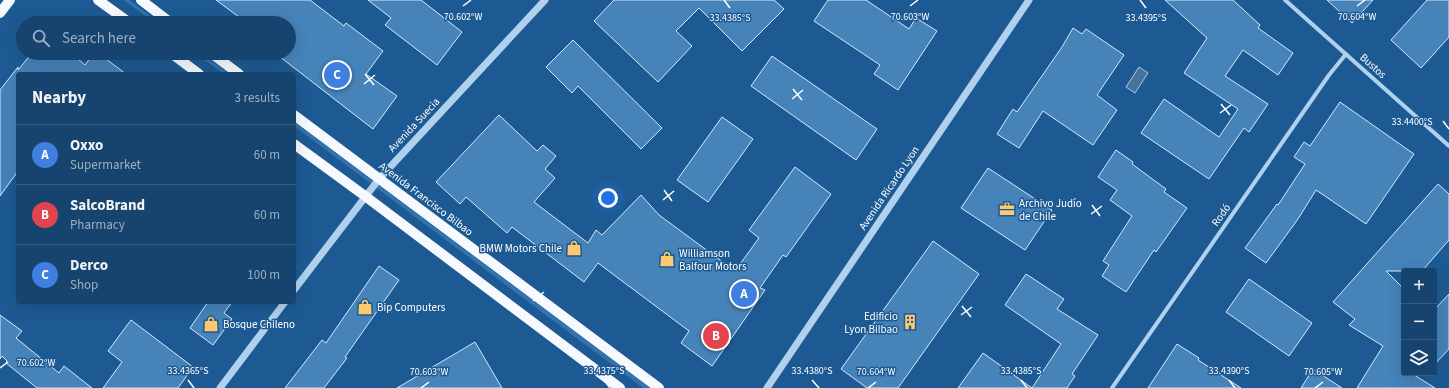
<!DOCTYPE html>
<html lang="en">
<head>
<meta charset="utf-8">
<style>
  body { margin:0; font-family:"Source Sans 3",sans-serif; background:#1f4b73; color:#f1f3f6 }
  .controls { position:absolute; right:12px; bottom:12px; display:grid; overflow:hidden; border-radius:4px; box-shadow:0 4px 16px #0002 }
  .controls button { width:36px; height:36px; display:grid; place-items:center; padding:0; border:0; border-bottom:1px solid #355c81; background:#16446e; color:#f1f3f6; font:20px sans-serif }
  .you { position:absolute; left:608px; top:198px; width:14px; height:14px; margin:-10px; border:3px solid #fff; border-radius:50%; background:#1a73e8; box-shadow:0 0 0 6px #1a73e833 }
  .badge { display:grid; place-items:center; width:26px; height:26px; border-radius:50%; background:#fdc86e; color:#fff; font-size:13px; font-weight:700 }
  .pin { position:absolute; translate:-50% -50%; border:2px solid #fff; box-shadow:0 1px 4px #0006 }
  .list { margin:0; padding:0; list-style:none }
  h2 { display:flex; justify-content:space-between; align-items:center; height:52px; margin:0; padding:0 16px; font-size:17px }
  h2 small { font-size:13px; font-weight:400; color:#9eb0c2 }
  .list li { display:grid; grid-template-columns:26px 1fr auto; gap:12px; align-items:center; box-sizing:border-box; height:60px; padding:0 16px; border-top:1px solid #355c81 }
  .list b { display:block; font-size:15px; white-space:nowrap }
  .list p { margin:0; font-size:13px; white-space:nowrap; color:#9eb0c2 }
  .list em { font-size:13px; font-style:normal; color:#9eb0c2 }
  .icon { flex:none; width:22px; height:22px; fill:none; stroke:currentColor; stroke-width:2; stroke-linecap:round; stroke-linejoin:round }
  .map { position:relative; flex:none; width:1449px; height:388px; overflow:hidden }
  .search { position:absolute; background:#16446e; box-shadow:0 4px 16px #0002; left:16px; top:16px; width:280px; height:44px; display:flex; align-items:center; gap:10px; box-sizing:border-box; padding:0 14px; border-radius:22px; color:#9eb0c2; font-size:15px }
  .panel { position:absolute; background:#16446e; box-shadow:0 4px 16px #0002; left:16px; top:72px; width:280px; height:232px; border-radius:4px }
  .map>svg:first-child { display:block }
</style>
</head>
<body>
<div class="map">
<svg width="1449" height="388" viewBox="0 0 1449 388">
  <rect width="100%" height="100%" fill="#1d5a93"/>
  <g fill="#3174b0">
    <path d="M 124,0 L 129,0 L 160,23 L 155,23 Z"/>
    <path d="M 195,53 L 201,53 L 229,74 L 224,74 Z"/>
    <path d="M 294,122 L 650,388 L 643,388 L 294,126 Z"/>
  </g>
  <path fill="#49739b" stroke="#a2ccf0" d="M 1139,67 L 1148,73 L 1135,93 L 1126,87 Z"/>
  <g fill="#4683b9" stroke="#d5e9fa">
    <path d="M 216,0 L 310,0 L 344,26 L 346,23 L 383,51 L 366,74 L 397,96 L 373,129 L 275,53 L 289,53 L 289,23 L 247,23 Z"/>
    <path d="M 368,0 L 421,0 L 462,32 L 437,65 L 385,25 L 391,18 Z"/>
    <path d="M 614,0 L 774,0 L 784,9 L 742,51 L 699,8 L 676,31 L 692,46 L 658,82 L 594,21 Z"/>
    <path d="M 828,0 L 866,0 L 909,29 L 916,18 L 937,31 L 898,90 L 874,74 L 880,65 L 814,21 Z"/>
    <path d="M 1165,0 L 1233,0 L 1260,25 L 1258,28 L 1293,53 L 1278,75 L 1243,50 L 1225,76 L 1268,104 L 1249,132 L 1244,128 L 1209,179 L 1141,133 L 1164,99 L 1219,137 L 1238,109 L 1184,73 L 1207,38 Z"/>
    <path d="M 1327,0 L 1373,0 L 1352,23 Z"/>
    <path d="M 1427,0 L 1449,0 L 1449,37 L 1421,68 L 1391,40 Z"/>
    <path d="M 1073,28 L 1082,34 L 1086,29 L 1124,55 L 1097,95 L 1117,110 L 1093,145 L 1043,111 L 1019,148 L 997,134 L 1013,109 L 1017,112 L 1062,47 Z"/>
    <path d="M 573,40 L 662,128 L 641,149 L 578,86 L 572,93 L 546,67 Z"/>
    <path d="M 32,53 L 71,53 L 85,65 L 94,53 L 98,53 L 126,74 L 18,74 L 18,171 L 0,196 L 0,90 L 18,67 L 18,70 Z"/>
    <path d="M 772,56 L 877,129 L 856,160 L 751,86 Z"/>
    <path d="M 1340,102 L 1414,154 L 1366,224 L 1316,190 L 1298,219 L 1266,263 L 1245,248 L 1277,204 L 1278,205 L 1305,164 L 1294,157 L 1304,142 L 1310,146 Z"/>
    <path d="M 499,115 L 537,151 L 543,145 L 556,156 L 545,169 L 555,178 L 534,202 L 588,243 L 596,230 L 602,235 L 641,195 L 659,215 L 735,271 L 759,238 L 749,230 L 795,167 L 831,194 L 786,257 L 783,255 L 760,288 L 765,290 L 712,366 L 681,343 L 689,331 L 598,263 L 584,282 L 512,227 L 507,233 L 466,197 L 460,204 L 436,182 Z"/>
    <path d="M 722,117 L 753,139 L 708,202 L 677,180 Z"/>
    <path d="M 1116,150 L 1133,162 L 1132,164 L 1166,189 L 1164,192 L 1187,208 L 1156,252 L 1154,250 L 1126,292 L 1102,276 L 1109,265 L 1103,261 L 1132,216 L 1110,200 L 1117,190 L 1098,177 Z"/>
    <path d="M 988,168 L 1052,210 L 1025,250 L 961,208 Z"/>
    <path d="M 1438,184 L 1449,194 L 1449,240 L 1422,271 L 1386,271 L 1404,289 L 1404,373 L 1411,373 L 1435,388 L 1357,388 L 1383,346 L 1349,325 L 1355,319 L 1333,302 Z"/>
    <path d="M 933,241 L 979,274 L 898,388 L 867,388 L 841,369 Z"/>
    <path d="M 379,266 L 399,280 L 345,357 L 347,358 L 324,388 L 285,388 L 322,340 L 326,343 Z"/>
    <path d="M 1026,274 L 1064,299 L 1057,309 L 1098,335 L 1072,374 L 1075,376 L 1067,388 L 958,388 L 983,353 L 1032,388 L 1061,344 L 1005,305 Z"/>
    <path d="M 1249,279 L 1312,323 L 1289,356 L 1226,312 Z"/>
    <path d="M 1449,294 L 1449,349 L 1434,365 L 1434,310 Z"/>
    <path d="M 208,302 L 232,302 L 224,313 L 232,319 L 213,345 L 190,328 Z"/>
    <path d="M 0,315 L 22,331 L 16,338 L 59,373 L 64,366 L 92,388 L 37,388 L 6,363 L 7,361 L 2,356 L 0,359 Z"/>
    <path d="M 131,320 L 193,367 L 178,388 L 103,388 L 122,362 L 108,351 Z"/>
    <path d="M 475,342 L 502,388 L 397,388 Z"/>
    <path d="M 1177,344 L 1199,358 L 1198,360 L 1241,388 L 1148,388 Z"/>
    <path d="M 1313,369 L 1342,388 L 1301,388 Z"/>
  </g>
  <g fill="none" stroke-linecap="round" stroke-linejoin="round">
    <g stroke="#afd1ee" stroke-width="4">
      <path d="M 1285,0 L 1449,146"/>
      <path d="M 1112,388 L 1329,75 L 1346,54"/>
    </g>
    <g stroke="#afd1ee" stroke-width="7">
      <path d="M 294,290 L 379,179 L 545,0"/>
      <path d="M 220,388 L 285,302"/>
      <path d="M 767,388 L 1029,0"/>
    </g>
    <g stroke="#f6faff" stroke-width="10">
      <path d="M 98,0 L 130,23"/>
      <path d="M 141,0 L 171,23"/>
      <path d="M 0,13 L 10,0"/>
      <path d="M 171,53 L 199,74"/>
      <path d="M 211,53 L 239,74"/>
      <path d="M 294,115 L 659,388"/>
      <path d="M 294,144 L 365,196 L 620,388"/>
    </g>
  </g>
  <path fill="none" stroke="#fff" stroke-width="1.5" d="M 724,0 L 730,8M 1140,0 L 1146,8M 463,6 L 471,0M 910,6 L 918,0M 1357,6 L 1365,0M 365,74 L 374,85M 364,84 L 375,75M 793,89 L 802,100M 792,99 L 803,90M 1221,104 L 1230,115M 1220,113 L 1231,105M 1443,121 L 1449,129M 664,190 L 672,201M 663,200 L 674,191M 1092,205 L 1100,216M 1091,214 L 1102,206M 535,291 L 543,302M 533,301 L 544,292M 962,306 L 971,317M 961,315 L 972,307M 0,368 L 8,362M 188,380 L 194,388M 604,380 L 610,388M 812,380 L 819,388M 1021,380 L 1027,388M 1229,380 L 1235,388M 421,388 L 429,382M 868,388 L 876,382M 1315,388 L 1323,382"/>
  <defs>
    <g id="office-bare" transform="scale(1.2)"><path d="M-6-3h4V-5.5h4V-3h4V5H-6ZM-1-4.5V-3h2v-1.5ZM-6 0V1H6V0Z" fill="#fdc86e" stroke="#1d5a93" stroke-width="2.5" paint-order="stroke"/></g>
    <g id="shop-bare" transform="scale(1.2)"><path d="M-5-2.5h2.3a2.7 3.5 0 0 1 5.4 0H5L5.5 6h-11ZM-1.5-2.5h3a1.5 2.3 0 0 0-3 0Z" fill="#fdc86e" stroke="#1d5a93" stroke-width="2.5" paint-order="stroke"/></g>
    <g id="building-bare" transform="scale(1.2)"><path d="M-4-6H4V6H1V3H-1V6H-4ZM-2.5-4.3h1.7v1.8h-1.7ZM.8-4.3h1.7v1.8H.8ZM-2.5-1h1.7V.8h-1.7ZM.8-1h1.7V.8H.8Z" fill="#fdc86e" stroke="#1d5a93" stroke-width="2.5" paint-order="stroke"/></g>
  </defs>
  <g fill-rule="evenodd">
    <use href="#office-bare" x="1007" y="209"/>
    <use href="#shop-bare" x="574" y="248"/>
    <use href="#shop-bare" x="667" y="259"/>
    <use href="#shop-bare" x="365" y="307"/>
    <use href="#building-bare" x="910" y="322"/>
    <use href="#shop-bare" x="211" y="324"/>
  </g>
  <g text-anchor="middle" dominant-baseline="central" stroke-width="3" stroke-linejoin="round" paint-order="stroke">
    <g font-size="11" fill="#fff" stroke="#1d5a93">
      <text transform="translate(1373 66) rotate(42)">Bustos</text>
      <text transform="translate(414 125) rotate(-47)">Avenida Suecia</text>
      <text transform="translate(889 188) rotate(-56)">Avenida Ricardo Lyon</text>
      <text transform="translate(426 199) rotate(37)">Avenida Francisco Bilbao</text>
      <text transform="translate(1221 215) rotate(-55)">Rodó</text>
    </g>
    <g font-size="11" fill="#fff" stroke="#1d5a93" text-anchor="start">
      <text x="1019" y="203">Archivo Judío<tspan x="1019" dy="13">de Chile</tspan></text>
      <text x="562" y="248" text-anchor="end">BMW Motors Chile</text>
      <text x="679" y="253">Williamson<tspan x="679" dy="13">Balfour Motors</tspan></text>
      <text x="377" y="307">Bip Computers</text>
      <text x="898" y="316" text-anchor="end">Edificio<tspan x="898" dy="13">Lyon Bilbao</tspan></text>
      <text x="223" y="324">Bosque Chileno</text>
    </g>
  </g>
  <g font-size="10" text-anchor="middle" fill="#fff" stroke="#1d5a93" stroke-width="3" stroke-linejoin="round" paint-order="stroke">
    <text x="463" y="20">70.602°W</text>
    <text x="910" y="20">70.603°W</text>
    <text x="1357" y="20">70.604°W</text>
    <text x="730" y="21">33.4385°S</text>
    <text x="1146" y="21">33.4395°S</text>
    <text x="1412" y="125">33.4400°S</text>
    <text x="36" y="366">70.602°W</text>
    <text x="188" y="374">33.4365°S</text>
    <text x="604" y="374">33.4375°S</text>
    <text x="812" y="374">33.4380°S</text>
    <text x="1021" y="374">33.4385°S</text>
    <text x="1229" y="374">33.4390°S</text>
    <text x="429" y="375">70.603°W</text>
    <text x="876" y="375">70.604°W</text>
    <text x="1323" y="375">70.605°W</text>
  </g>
</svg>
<div class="controls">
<button>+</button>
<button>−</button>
<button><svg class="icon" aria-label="layers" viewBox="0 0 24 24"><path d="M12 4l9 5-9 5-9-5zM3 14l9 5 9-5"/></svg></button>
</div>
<div class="you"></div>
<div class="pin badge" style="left:744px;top:294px;background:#3f7fe0">A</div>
<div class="pin badge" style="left:716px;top:336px;background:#e0444e">B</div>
<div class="pin badge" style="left:337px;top:75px;background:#3f7fe0">C</div>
<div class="search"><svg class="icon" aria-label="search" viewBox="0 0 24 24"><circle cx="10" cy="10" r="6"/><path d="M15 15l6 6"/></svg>Search here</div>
<section class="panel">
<h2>Nearby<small>3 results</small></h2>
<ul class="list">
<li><span class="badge" style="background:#3f7fe0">A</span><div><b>Oxxo</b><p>Supermarket</p></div><em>60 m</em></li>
<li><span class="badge" style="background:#e0444e">B</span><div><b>SalcoBrand</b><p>Pharmacy</p></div><em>60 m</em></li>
<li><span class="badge" style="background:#3f7fe0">C</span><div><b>Derco</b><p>Shop</p></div><em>100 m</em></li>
</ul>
</section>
</div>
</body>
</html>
